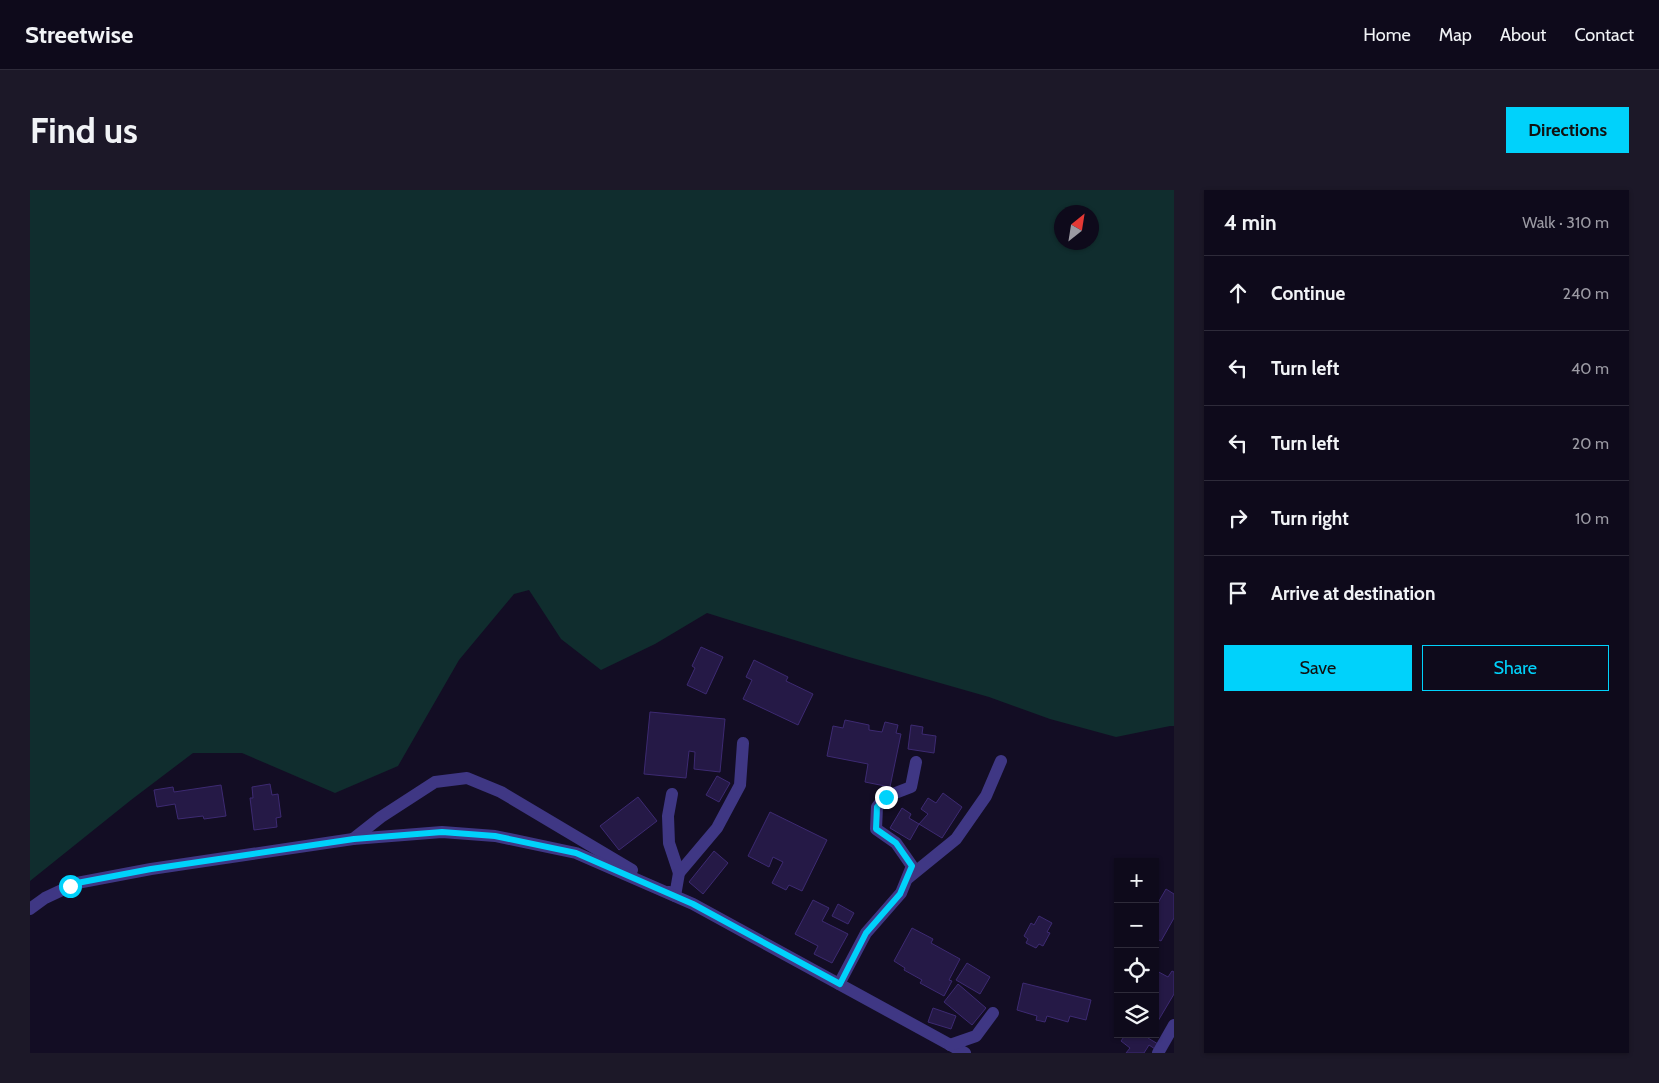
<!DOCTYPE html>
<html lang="en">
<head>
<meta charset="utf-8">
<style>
  body { margin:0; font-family:Cabin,sans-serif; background:#1c1828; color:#f1f3f6 }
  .controls { position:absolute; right:15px; bottom:15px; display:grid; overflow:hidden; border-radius:0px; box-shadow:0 1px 4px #0004 }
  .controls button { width:45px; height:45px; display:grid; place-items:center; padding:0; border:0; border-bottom:1px solid #2e2b3a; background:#0e0a1b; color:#f1f3f6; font:25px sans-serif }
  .compass { position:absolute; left:1024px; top:15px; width:45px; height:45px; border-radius:50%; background:#0e0a1b; box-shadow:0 1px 4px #0004; rotate:30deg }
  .stop { position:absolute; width:15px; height:15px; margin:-11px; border:4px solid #00d2fb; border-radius:50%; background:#fff }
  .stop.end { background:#00d2fb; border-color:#fff; box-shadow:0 1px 5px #0008 }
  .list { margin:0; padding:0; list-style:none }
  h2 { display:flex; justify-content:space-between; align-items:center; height:65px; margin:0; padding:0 20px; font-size:21px }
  h2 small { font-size:16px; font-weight:400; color:#9b9aa3 }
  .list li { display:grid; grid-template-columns:32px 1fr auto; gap:15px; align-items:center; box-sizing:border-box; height:75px; padding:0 20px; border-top:1px solid #2e2b3a }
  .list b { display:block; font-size:19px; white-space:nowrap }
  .list em { font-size:16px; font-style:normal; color:#9b9aa3 }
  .actions { display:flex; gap:10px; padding:15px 20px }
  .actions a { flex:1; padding:11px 0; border:1px solid #00d2fb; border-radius:0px; text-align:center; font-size:18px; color:#00d2fb }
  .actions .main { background:#00d2fb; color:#111 }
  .icon { flex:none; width:28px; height:28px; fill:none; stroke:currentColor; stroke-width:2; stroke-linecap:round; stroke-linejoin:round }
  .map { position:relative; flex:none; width:1144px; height:863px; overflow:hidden; border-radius:0px }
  header { display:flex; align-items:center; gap:30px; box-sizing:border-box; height:70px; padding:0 25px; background:#0e0a1b; border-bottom:1px solid #2e2b3a }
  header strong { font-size:24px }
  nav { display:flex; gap:28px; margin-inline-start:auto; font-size:18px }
  .intro { display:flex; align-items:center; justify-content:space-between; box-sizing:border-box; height:120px; padding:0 30px }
  h1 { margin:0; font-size:35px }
  .button { padding:12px 22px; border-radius:0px; background:#00d2fb; color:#111; font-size:18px; font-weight:700 }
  main { display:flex; gap:30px; padding:0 30px }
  aside { flex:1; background:#0e0a1b; border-radius:0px; box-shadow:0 1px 4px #0004 }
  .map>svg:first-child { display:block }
</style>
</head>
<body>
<header>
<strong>Streetwise</strong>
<nav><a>Home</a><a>Map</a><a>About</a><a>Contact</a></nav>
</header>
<div class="intro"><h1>Find us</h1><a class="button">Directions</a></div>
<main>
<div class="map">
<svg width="1144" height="863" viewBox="0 0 1144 863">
  <rect width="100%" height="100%" fill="#130d24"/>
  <path fill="#102d2e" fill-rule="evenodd" d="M 0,0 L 1144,0 L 1144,536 L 1140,536 L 1086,547 L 1020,529 L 959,507 L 819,467 L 677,423 L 625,454 L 571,480 L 531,449 L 499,400 L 484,404 L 429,470 L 368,576 L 305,603 L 212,563 L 163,563 L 101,610 L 0,691 ZM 1032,22 L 1062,22 L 1062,52 L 1032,52 Z"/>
  <g fill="#251946" stroke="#3d2a72">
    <path d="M 671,457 L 693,467 L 676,504 L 657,495 L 665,478 L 662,476 Z"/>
    <path d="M 724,470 L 758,487 L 756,491 L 783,504 L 768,535 L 713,509 L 722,490 L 716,487 Z"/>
    <path d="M 620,522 L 695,529 L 690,582 L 664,579 L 665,562 L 659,561 L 656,588 L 614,584 Z"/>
    <path d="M 815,530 L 839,535 L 839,540 L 852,542 L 855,532 L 868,535 L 866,543 L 871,544 L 860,597 L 835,592 L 838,574 L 797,566 L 803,536 L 813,538 Z"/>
    <path d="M 881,535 L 893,537 L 892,544 L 906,546 L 904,563 L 878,559 Z"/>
    <path d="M 687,586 L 700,593 L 689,612 L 676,605 Z"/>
    <path d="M 240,594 L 242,605 L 248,604 L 251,627 L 246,628 L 247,637 L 224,640 L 220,608 L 223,608 L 222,597 Z"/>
    <path d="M 191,595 L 196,626 L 174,629 L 173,626 L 148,629 L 145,614 L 127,617 L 124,600 L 143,597 L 144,602 Z"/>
    <path d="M 913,603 L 932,617 L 912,648 L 889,634 L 898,624 L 891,619 L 898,608 L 906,613 Z"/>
    <path d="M 608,607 L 627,631 L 589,660 L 570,636 Z"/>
    <path d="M 872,618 L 881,624 L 879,628 L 889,634 L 880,650 L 860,638 Z"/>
    <path d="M 740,622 L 797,650 L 772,701 L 759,695 L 756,700 L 742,693 L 753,672 L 743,667 L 739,677 L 718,666 Z"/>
    <path d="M 684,661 L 698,673 L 673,704 L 659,692 Z"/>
    <path d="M 1136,699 L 1144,704 L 1144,728 L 1131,751 L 1125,748 L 1125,718 Z"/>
    <path d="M 783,710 L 799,718 L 792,731 L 818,744 L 802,773 L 784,764 L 788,756 L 765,744 Z"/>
    <path d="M 808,714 L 824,723 L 818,734 L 802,726 Z"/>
    <path d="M 1009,726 L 1022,733 L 1017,742 L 1020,743 L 1013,756 L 1009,754 L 1006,758 L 996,753 L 998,749 L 994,746 L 1001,733 L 1004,735 Z"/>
    <path d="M 882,738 L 903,749 L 901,753 L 930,769 L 919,790 L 922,791 L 914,806 L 890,793 L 892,790 L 874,780 L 875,778 L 864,771 Z"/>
    <path d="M 937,773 L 960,787 L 950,804 L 926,790 Z"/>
    <path d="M 1125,780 L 1138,787 L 1142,781 L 1144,782 L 1144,804 L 1128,831 L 1125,830 Z"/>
    <path d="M 993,793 L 1061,810 L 1056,830 L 1040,826 L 1038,832 L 1017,826 L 1015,832 L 1006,830 L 1007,826 L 987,820 Z"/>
    <path d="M 928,794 L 956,818 L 942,835 L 914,812 Z"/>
    <path d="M 903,818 L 926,826 L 921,839 L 898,832 Z"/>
    <path d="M 1096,844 L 1121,844 L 1118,848 L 1128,854 L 1125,859 L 1119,855 L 1114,863 L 1096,863 L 1100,858 L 1091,851 Z"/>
  </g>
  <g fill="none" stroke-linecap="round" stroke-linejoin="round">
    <g stroke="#3f3784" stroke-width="12">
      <path d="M 642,604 L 638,626 L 639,653 L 649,683"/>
      <path d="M 323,649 L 351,627 L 405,592 L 437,588 L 471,602 L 602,680"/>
      <path d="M 878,688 L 926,649 L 956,606 L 971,571"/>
      <path d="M 639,702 L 645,706 L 649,683 L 687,638 L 710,595 L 713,553"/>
      <path d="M 0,719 L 15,708 L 47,693 L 121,679 L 323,649 L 412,642 L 465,646 L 546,663 L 663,714 L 935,863"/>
      <path d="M 809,794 L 836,743 L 871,703 L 882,676 L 866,653 L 846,639 L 847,617 L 855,607 L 881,597 L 886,572"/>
      <path d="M 920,855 L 946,846 L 963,823"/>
      <path d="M 1128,863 L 1144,835"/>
    </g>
  </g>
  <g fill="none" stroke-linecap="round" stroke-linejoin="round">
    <path stroke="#00d2fb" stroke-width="6" d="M 40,696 L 47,693 L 121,679 L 324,649 L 412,642 L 465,646 L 546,663 L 663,714 L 810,794 L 836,743 L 870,704 L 882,676 L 866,653 L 846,639 L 847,617 L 856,607"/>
  </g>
</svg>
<div class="controls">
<button>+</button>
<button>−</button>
<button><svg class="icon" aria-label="locate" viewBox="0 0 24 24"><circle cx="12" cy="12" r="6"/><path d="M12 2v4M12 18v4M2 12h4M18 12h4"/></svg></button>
<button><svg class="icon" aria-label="layers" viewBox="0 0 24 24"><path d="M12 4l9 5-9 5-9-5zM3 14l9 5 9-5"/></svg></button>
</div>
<svg class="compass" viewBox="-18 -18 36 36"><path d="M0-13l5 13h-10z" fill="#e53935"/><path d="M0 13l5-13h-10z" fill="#9b9aa3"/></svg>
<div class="stop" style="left:40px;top:696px"></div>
<div class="stop end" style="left:856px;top:607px"></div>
</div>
<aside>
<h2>4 min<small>Walk · 310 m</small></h2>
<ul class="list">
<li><svg class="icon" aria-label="ahead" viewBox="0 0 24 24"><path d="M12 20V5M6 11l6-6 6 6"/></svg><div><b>Continue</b></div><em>240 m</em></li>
<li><svg class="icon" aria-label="left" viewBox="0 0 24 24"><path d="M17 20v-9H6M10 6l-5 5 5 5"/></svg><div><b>Turn left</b></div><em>40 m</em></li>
<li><svg class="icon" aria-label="left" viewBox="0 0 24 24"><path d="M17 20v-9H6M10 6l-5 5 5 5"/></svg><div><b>Turn left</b></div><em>20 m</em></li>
<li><svg class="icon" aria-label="right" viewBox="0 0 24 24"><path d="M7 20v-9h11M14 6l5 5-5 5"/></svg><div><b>Turn right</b></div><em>10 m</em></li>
<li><svg class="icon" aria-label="arrive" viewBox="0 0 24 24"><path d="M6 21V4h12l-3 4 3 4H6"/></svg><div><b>Arrive at destination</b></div></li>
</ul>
<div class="actions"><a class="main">Save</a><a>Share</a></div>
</aside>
</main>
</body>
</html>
